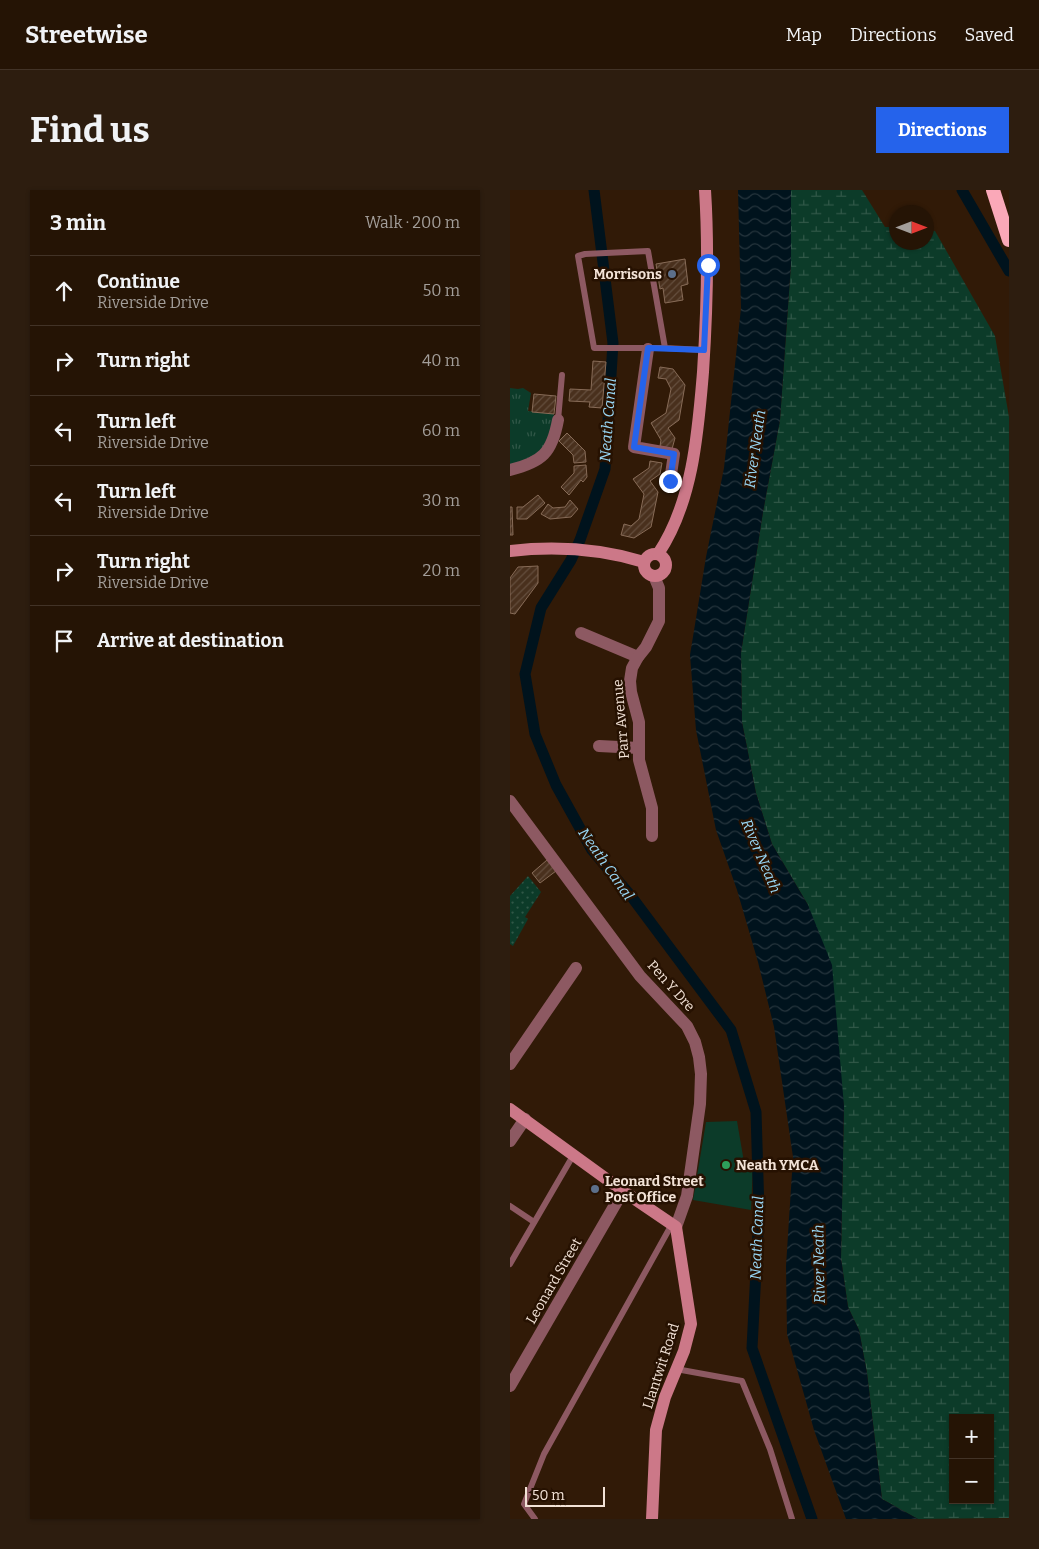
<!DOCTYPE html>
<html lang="en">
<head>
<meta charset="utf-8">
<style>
  body { margin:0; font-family:Bitter,serif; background:#2d1d0f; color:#f1f3f6 }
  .controls { position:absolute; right:15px; bottom:15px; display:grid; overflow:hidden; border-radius:0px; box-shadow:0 1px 4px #0004 }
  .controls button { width:45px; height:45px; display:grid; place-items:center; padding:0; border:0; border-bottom:1px solid #423327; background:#251405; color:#f1f3f6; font:25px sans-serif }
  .compass { position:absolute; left:379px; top:15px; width:45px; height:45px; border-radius:50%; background:#251405; box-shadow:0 1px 4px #0004; rotate:90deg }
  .scale { position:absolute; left:15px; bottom:12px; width:80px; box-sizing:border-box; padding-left:5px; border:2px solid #f2e2d6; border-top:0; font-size:14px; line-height:18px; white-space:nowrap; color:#f2e2d6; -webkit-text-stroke:4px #261101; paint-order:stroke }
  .stop { position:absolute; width:15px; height:15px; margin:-11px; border:4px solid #2563eb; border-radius:50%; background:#fff }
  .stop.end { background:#2563eb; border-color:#fff; box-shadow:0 1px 5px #0008 }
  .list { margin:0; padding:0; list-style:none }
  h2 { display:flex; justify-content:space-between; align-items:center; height:65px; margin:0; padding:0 20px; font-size:21px }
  h2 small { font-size:16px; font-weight:400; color:#a39e9a }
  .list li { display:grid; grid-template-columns:32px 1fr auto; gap:15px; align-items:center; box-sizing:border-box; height:70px; padding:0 20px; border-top:1px solid #423327 }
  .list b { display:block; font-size:19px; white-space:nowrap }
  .list p { margin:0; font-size:16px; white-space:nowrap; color:#a39e9a }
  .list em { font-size:16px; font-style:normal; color:#a39e9a }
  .icon { flex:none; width:28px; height:28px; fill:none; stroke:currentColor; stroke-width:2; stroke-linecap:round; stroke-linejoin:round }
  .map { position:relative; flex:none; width:499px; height:1329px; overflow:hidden; border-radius:0px }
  header { display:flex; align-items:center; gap:30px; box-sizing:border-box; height:70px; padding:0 25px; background:#251405; border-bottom:1px solid #423327 }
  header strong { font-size:24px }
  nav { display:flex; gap:28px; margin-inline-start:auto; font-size:18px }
  .intro { display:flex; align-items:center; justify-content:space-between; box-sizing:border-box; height:120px; padding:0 30px }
  h1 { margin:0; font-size:35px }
  .button { padding:12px 22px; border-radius:0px; background:#2563eb; color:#fff; font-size:18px; font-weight:700 }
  main { display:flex; gap:30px; padding:0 30px }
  aside { flex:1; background:#251405; border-radius:0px; box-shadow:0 1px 4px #0004 }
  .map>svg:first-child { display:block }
</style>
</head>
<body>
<header>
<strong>Streetwise</strong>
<nav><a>Map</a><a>Directions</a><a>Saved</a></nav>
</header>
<div class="intro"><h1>Find us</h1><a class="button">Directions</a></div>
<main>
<aside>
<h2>3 min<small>Walk · 200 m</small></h2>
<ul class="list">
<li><svg class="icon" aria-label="ahead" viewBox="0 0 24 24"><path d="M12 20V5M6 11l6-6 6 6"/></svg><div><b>Continue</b><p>Riverside Drive</p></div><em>50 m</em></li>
<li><svg class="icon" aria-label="right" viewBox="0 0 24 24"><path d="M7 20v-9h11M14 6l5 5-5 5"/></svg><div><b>Turn right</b></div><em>40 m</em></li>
<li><svg class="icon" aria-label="left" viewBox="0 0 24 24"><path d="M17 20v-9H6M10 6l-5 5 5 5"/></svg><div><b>Turn left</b><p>Riverside Drive</p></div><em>60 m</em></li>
<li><svg class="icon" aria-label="left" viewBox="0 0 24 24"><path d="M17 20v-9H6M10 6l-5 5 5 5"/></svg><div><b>Turn left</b><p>Riverside Drive</p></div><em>30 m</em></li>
<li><svg class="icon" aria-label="right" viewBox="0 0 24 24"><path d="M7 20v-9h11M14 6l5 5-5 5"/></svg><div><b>Turn right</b><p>Riverside Drive</p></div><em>20 m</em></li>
<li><svg class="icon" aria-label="arrive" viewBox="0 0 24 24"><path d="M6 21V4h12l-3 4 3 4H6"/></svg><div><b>Arrive at destination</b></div></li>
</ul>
</aside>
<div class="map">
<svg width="499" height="1329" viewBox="0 0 499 1329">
  <defs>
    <pattern id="grass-tufts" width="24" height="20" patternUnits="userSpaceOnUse" patternTransform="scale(1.25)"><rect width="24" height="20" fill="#0c3b29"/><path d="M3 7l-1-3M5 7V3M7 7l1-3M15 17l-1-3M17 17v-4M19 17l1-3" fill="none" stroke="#305747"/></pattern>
    <pattern id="wetland-marsh" width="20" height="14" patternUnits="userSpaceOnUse" patternTransform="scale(1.25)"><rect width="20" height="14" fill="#0c3b29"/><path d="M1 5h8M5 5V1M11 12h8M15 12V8" fill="none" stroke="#305747"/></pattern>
    <pattern id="park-dots" width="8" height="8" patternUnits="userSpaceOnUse" patternTransform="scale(1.25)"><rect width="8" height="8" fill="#0c3b29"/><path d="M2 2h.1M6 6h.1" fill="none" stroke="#305747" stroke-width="1.8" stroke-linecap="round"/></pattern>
    <pattern id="water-waves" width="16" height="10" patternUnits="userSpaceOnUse" patternTransform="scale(1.25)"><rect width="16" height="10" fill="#00131d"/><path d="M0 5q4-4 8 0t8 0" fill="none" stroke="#26353d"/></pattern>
    <pattern id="building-hatch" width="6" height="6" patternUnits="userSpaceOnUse" patternTransform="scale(1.25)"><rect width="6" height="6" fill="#49301d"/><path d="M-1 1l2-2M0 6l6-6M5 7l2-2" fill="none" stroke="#644e3d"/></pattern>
  </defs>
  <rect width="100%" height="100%" fill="#311a07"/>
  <path fill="url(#grass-tufts)" d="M 0,198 L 8,199 L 13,198 L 21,203 L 18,221 L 44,224 C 42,240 38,260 23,269 C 17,273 7,274 0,275 Z"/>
  <path fill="url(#wetland-marsh)" fill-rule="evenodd" d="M 281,0 L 352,0 L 375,37 L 386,37 L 387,52 L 417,52 L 417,40 L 425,41 L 485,146 L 499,227 L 499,1328 L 408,1329 L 372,1309 L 357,1183 L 349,1140 L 338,1117 L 331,1068 L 334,916 L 298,715 L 262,654 L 246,603 L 232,532 L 231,463 L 253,322 L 270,230 L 281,74 ZM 443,1228 L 480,1228 L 480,1310 L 443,1310 Z"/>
  <path fill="url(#park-dots)" d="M 18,686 L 31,702 L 15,727 L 18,729 L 3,756 L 0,754 L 0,706 Z"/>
  <path fill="#0c3b29" d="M 227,931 L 234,972 L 243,974 L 241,1020 L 183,1010 L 196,932 Z"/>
  <path fill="url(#water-waves)" d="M 228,0 L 281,0 L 281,74 L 270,230 L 253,322 L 231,463 L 232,532 L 246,603 L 262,654 L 298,715 L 322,775 L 334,916 L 331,1068 L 338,1117 L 349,1140 L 357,1183 L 372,1309 L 408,1329 L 336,1329 L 304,1240 L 277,1144 L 276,1076 L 283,967 L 264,837 L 248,772 L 227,700 L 206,640 L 186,540 L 180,465 L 196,367 L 214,278 L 231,118 Z"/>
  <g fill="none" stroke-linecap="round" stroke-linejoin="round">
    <g stroke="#00131d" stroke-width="11">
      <path d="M 84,0 L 103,153 L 95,279 L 70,350 L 61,370 L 31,418 L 15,484 L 25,544 L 46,595 L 82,660 L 121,706 L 221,840 L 246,922 L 249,1022 L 242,1158 L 302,1329"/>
      <path d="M 452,0 L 499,81"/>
    </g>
  </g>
  <g fill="url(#building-hatch)" stroke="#876b57">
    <path d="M 175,69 L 178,94 L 171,96 L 173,110 L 155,113 L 153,98 L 150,99 L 146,74 Z"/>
    <path d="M 83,171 L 96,172 L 92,218 L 79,217 L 80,212 L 59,211 L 60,199 L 81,200 Z"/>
    <path d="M 150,177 L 163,179 L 175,195 L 169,230 L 158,238 L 165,248 L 162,259 L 150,256 L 151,250 L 141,233 L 156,223 L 161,199 L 156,189 L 148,188 Z"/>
    <path d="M 24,204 L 46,206 L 44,224 L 22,222 Z"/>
    <path d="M 57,243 L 75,261 L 76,272 L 64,273 L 63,265 L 49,251 Z"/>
    <path d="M 140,271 L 152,273 L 150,284 L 140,291 L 148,302 L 141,337 L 124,348 L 111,345 L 114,334 L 121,336 L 129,329 L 134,304 L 123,289 L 139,278 Z"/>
    <path d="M 76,275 L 77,287 L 73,292 L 71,290 L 59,305 L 51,297 L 64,283 L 64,276 Z"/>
    <path d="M 28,305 L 35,313 L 17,329 L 7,329 L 7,317 L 13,317 Z"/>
    <path d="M 60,310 L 68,319 L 61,327 L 40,329 L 31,324 L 38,314 L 43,318 L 55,317 Z"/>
    <path d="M 0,317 L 2,317 L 3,345 L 0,345 Z"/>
    <path d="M 28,376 L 28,393 L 5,424 L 0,423 L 0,388 L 8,377 Z"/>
    <path d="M 37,670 L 46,681 L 30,693 L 22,683 Z"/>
  </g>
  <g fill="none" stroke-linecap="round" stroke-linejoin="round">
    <g stroke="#8d5962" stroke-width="6">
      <path d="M 155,158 L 138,61 L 75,64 L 68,66 L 84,158 L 155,158 L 194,160"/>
      <path d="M 48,230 L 52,185"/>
      <path d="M 0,1016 L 24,1032"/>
      <path d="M 0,1074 L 64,964"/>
      <path d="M 166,1179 L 232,1191 L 260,1259 L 282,1329"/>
      <path d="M 25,1329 L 14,1314 L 34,1264 L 162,1034"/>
    </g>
    <g stroke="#8d5962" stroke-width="12">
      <path d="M 138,159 L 124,257 L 164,264 L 160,291"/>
      <path d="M 0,280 C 32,272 42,263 48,230"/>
      <path d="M 71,443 L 128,467"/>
      <path d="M 89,556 L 129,558"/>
      <path d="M 0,611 L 130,786 L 177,836 L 185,852 L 189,867 L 191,884 L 190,914 L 177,1006 L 166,1037"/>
      <path d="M 142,646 L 142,618 L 129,570 L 129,532 L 121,502 L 120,491 L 122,478 L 128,467 L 136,457 L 149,431 L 149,398 L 144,386"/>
      <path d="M 0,874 L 66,778"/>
      <path d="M 0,951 L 15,929"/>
      <path d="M 0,1196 L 113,1001"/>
    </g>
    <g stroke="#cc7888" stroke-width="12">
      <path d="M 0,361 C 44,356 91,359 134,372"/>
      <circle cx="145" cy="375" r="11"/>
      <path d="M 148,364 C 183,312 188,242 193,182 C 197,121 199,61 195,0"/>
      <path d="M 0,919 L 113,1001 L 166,1037 L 181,1134 L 174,1161 L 155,1207 L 146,1240 L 142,1329"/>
    </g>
    <path stroke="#faa8b8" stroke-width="14" d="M 483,0 L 499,50"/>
  </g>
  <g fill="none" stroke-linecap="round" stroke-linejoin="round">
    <path stroke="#2563eb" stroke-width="6" d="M 160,291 L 164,264 L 124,257 L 138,158 L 194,160 L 198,75"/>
  </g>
  <g fill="#5c6f8a" stroke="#261101" stroke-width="2">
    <circle cx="162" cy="84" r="5"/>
    <circle cx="85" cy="999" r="5"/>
  </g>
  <circle fill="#2e9e5b" stroke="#261101" stroke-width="2" cx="216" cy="975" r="5"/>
  <g text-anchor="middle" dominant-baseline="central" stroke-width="5" stroke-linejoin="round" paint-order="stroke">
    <g font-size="14" font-weight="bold" fill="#f2e2d6" stroke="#261101" text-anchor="start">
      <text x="152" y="84" text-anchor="end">Morrisons</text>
      <text x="226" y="975">Neath YMCA</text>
      <text x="95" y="991">Leonard Street<tspan x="95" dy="16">Post Office</tspan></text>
    </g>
    <g font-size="14" fill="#f2e2d6" stroke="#261101">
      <text transform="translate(111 529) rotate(-95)">Parr Avenue</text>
      <text transform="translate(161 796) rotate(48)">Pen Y Dre</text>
      <text transform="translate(44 1091) rotate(-60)">Leonard Street</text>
      <text transform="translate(151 1176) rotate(-72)">Llantwit Road</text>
    </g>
    <g font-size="15" font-style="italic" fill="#98d6f4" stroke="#261101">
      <text transform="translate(98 230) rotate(-86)">Neath Canal</text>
      <text transform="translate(245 259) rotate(-82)">River Neath</text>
      <text transform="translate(251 666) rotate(67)">River Neath</text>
      <text transform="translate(96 674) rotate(55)">Neath Canal</text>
      <text transform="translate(247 1048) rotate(-88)">Neath Canal</text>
      <text transform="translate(309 1074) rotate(-91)">River Neath</text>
    </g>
  </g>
</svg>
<div class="controls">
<button>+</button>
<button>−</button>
</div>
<svg class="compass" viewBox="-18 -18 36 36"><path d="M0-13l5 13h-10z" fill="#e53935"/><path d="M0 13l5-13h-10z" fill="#a39e9a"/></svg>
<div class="scale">50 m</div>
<div class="stop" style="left:198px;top:75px"></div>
<div class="stop end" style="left:160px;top:291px"></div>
</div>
</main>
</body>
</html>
